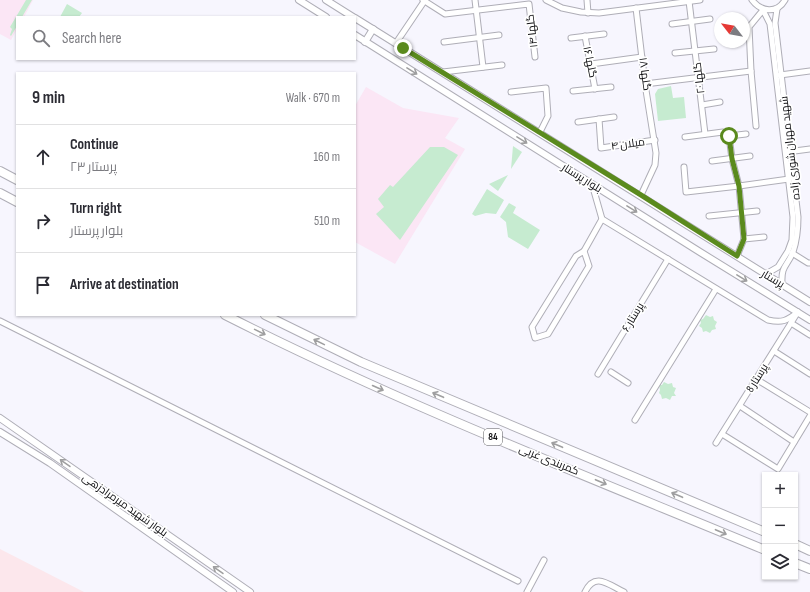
<!DOCTYPE html>
<html lang="en">
<head>
<meta charset="utf-8">
<style>
  body { margin:0; font-family:"Sofia Sans Condensed",Cairo,sans-serif; background:#f2f2f3; color:#2b2b33 }
  .controls { position:absolute; right:12px; bottom:12px; display:grid; overflow:hidden; border-radius:0px; box-shadow:0 1px 3px #0004 }
  .controls button { width:36px; height:36px; display:grid; place-items:center; padding:0; border:0; border-bottom:1px solid #e1e1e2; background:#fff; color:#2b2b33; font:20px sans-serif }
  .compass { position:absolute; left:714px; top:12px; width:36px; height:36px; border-radius:50%; background:#fff; box-shadow:0 1px 3px #0004; rotate:301deg }
  .stop { position:absolute; width:12px; height:12px; margin:-9px; border:3px solid #5a8a1d; border-radius:50%; background:#fff }
  .stop.end { background:#5a8a1d; border-color:#fff; box-shadow:0 1px 4px #0008 }
  .list { margin:0; padding:0; list-style:none }
  h2 { display:flex; justify-content:space-between; align-items:center; height:52px; margin:0; padding:0 16px; font-size:17px }
  h2 small { font-size:13px; font-weight:400; color:#7c7c81 }
  .list li { display:grid; grid-template-columns:26px 1fr auto; gap:12px; align-items:center; box-sizing:border-box; height:64px; padding:0 16px; border-top:1px solid #e1e1e2 }
  .list b { display:block; font-size:15px; white-space:nowrap }
  .list p { margin:0; font-size:13px; white-space:nowrap; color:#7c7c81 }
  .list em { font-size:13px; font-style:normal; color:#7c7c81 }
  .icon { flex:none; width:22px; height:22px; fill:none; stroke:currentColor; stroke-width:2; stroke-linecap:round; stroke-linejoin:round }
  .map { position:relative; flex:none; width:810px; height:592px; overflow:hidden }
  .search { position:absolute; background:#fff; box-shadow:0 1px 3px #0004; left:16px; top:16px; width:340px; height:44px; display:flex; align-items:center; gap:10px; box-sizing:border-box; padding:0 14px; border-radius:0px; color:#7c7c81; font-size:15px }
  .panel { position:absolute; background:#fff; box-shadow:0 1px 3px #0004; left:16px; top:72px; width:340px; height:244px; border-radius:0px }
  .map>svg:first-child { display:block }
</style>
</head>
<body>
<div class="map">
<svg width="810" height="592" viewBox="0 0 810 592">
  <rect width="100%" height="100%" fill="#f7f6fe"/>
  <path fill="#fce7ec" d="M 0,549 L 84,592 L 0,592 Z"/>
  <g fill="#fbe6f5">
    <path d="M 0,0 L 33,0 L 24,17 L 17,17 L 17,29 L 11,40 L 0,34 Z"/>
    <path d="M 366,87 L 403,108 L 459,118 L 445,138 L 465,149 L 395,264 L 355,242 L 355,106 Z"/>
  </g>
  <g fill="#c6ebd0">
    <path d="M 26,0 L 32,0 L 22,17 L 17,17 L 17,26 L 11,36 L 10,35 L 12,29 L 10,27 Z"/>
    <path d="M 67,4 L 82,13 L 79,17 L 60,17 Z"/>
    <path d="M 671,86 L 673,98 L 684,97 L 686,118 L 658,121 L 655,94 L 658,89 Z"/>
    <path d="M 513,146 L 522,152 L 511,169 Z"/>
    <path d="M 430,147 L 444,147 L 458,155 L 400,240 L 376,214 L 384,207 L 378,199 L 390,185 L 393,187 Z"/>
    <path d="M 508,175 L 498,191 L 489,184 Z"/>
    <path d="M 487,189 L 504,200 L 496,214 L 486,213 L 475,216 L 472,214 Z"/>
    <path d="M 509,203 L 516,207 L 513,213 L 540,230 L 528,249 L 508,237 L 506,222 L 500,217 Z"/>
    <path d="M 706,315 L 710,317 L 713,316 L 714,320 L 717,322 L 715,326 L 716,329 L 712,330 L 710,333 L 706,331 L 703,332 L 702,328 L 699,326 L 701,323 L 700,320 L 703,319 Z"/>
    <path d="M 664,382 L 668,384 L 672,383 L 673,387 L 676,388 L 674,393 L 676,396 L 672,396 L 670,400 L 666,398 L 662,399 L 661,395 L 659,393 L 660,390 L 659,385 L 662,385 Z"/>
  </g>
  <g fill="none" stroke-linecap="round" stroke-linejoin="round">
    <g stroke="#afaeb7" stroke-width="7">
      <g id="minor">
        <path d="M 423,0 L 445,14 L 529,4 L 535,57"/>
        <path d="M 475,0 L 483,67"/>
        <path d="M 546,0 L 562,8 L 581,12 L 599,13 L 700,0"/>
        <path d="M 587,0 L 588,13"/>
        <path d="M 752,0 C 761,12 777,14 785,0"/>
        <path d="M 689,1 L 705,134"/>
        <path d="M 636,8 L 645,84 L 656,153 L 655,165 L 641,195"/>
        <path d="M 777,9 L 775,23 L 798,217 C 798,229 797,240 793,252 C 787,267 781,265 782,284"/>
        <path d="M 672,24 L 710,19"/>
        <path d="M 585,36 L 595,89"/>
        <path d="M 571,38 L 604,34"/>
        <path d="M 444,42 L 499,35"/>
        <path d="M 396,43 L 425,0"/>
        <path d="M 675,53 L 714,49"/>
        <path d="M 591,64 L 642,57"/>
        <path d="M 443,72 L 502,65"/>
        <path d="M 780,75 L 810,71"/>
        <path d="M 645,84 L 751,71"/>
        <path d="M 573,91 L 611,87"/>
        <path d="M 511,92 L 546,88 L 548,116 L 540,132"/>
        <path d="M 702,105 L 720,102"/>
        <path d="M 599,119 L 601,148 L 655,140"/>
        <path d="M 578,122 L 614,117"/>
        <path d="M 756,126 L 751,71 L 749,27 L 763,10 L 770,24 L 793,217 L 792,240 L 788,251 L 778,267 L 766,274"/>
        <path d="M 685,137 L 723,132"/>
        <path d="M 787,152 L 810,149"/>
        <path d="M 712,161 L 750,156"/>
        <path d="M 684,167 L 686,192 L 739,186 L 789,179"/>
        <path d="M 709,216 L 757,211"/>
        <path d="M 602,219 L 768,320 C 782,323 787,321 798,312"/>
        <path d="M 744,239 L 764,237"/>
        <path d="M 584,251 L 589,266 L 548,334 L 535,338 L 532,327 L 576,256 Z"/>
        <path d="M 584,251 L 602,219 L 592,184"/>
        <path d="M 792,253 L 808,263 L 810,263"/>
        <path d="M 737,256 L 744,239 L 739,186 L 732,159 L 729,136 L 746,134"/>
        <path d="M 0,321 L 518,581"/>
        <path d="M 791,323 L 810,335"/>
        <path d="M 774,351 L 810,374"/>
        <path d="M 611,372 L 628,383"/>
        <path d="M 598,374 L 668,259"/>
        <path d="M 756,379 L 810,412"/>
        <path d="M 740,406 L 794,442"/>
        <path d="M 635,420 L 716,289"/>
        <path d="M 722,434 L 778,469 L 810,416"/>
        <path d="M 716,443 L 796,315"/>
        <path d="M 527,592 L 544,560"/>
        <path d="M 585,592 C 595,571 609,585 624,592"/>
      </g>
    </g>
    <g stroke="#afaeb7" stroke-width="8">
      <g id="major">
        <path d="M 299,0 L 326,17"/>
        <path d="M 326,0 L 353,17"/>
        <path d="M 355,18 C 507,113 658,207 810,302"/>
        <path d="M 355,35 L 700,252 L 810,320"/>
        <path d="M 365,42 L 373,29"/>
        <path d="M 0,418 L 250,592"/>
        <path d="M 0,432 L 50,463 L 233,592"/>
      </g>
    </g>
    <g stroke="#afaeb7" stroke-width="10">
      <g id="highway">
        <path d="M 0,171 L 17,180"/>
        <path d="M 0,193 L 17,202"/>
        <path d="M 225,315 C 401,404 584,475 765,550"/>
        <path d="M 265,315 L 361,362 L 765,532"/>
        <path d="M 795,544 L 810,551"/>
        <path d="M 795,563 L 810,569"/>
      </g>
    </g>
    <use href="#minor" stroke="#fff" stroke-width="5"/>
    <use href="#major" stroke="#fff" stroke-width="6"/>
    <use href="#highway" stroke="#fff" stroke-width="8"/>
  </g>
  <defs><path id="oneway-shaft" d="M-6 0H5M1.5-3L5.5 0L1.5 3" fill="none" stroke-width="1.6" stroke-linecap="round" stroke-linejoin="round"/></defs>
  <g stroke="#9f9fa0">
    <use href="#oneway-shaft" transform="translate(412 71) rotate(32)"/>
    <use href="#oneway-shaft" transform="translate(522 140) rotate(32)"/>
    <use href="#oneway-shaft" transform="translate(632 209) rotate(32)"/>
    <use href="#oneway-shaft" transform="translate(742 278) rotate(31)"/>
    <use href="#oneway-shaft" transform="translate(260 332) rotate(26)"/>
    <use href="#oneway-shaft" transform="translate(319 342) rotate(-154)"/>
    <use href="#oneway-shaft" transform="translate(378 388) rotate(24)"/>
    <use href="#oneway-shaft" transform="translate(438 395) rotate(-157)"/>
    <use href="#oneway-shaft" transform="translate(557 445) rotate(-157)"/>
    <use href="#oneway-shaft" transform="translate(65 463) rotate(-145)"/>
    <use href="#oneway-shaft" transform="translate(601 482) rotate(23)"/>
    <use href="#oneway-shaft" transform="translate(677 495) rotate(-157)"/>
    <use href="#oneway-shaft" transform="translate(721 532) rotate(23)"/>
    <use href="#oneway-shaft" transform="translate(218 570) rotate(-145)"/>
  </g>
  <g fill="none" stroke-linecap="round" stroke-linejoin="round">
    <path stroke="#5a8a1d" stroke-width="5" d="M 403,48 L 641,195 L 737,256 L 744,239 L 739,186 L 732,159 L 729,136"/>
  </g>
  <g text-anchor="middle" dominant-baseline="central" stroke-width="3.5" stroke-linejoin="round" paint-order="stroke">
    <rect fill="#fff" stroke="#565658" stroke-width="1" x="484" y="429" width="18" height="16" rx="3"/>
    <g font-size="10" font-weight="bold" fill="#0e0e11">
      <text x="493" y="437">84</text>
    </g>
    <g font-size="11" fill="#0e0e11" stroke="#fff">
      <text transform="translate(532 31) rotate(-97)">گلها ۱۴</text>
      <text transform="translate(590 62) rotate(78)">گلها ۱۶</text>
      <text transform="translate(645 74) rotate(82)">گلها ۱۸</text>
      <text transform="translate(699 78) rotate(-97)">گلها ۲۰</text>
      <text transform="translate(628 144) rotate(-8)">میلان ۴</text>
      <text transform="translate(790 148) rotate(-97)">شهید مهران شوری زاده</text>
      <text transform="translate(582 178) rotate(32)">بلوار پرستار</text>
      <text transform="translate(773 279) rotate(31)">پرستار</text>
      <text transform="translate(633 317) rotate(-59)">پرستار ۶</text>
      <text transform="translate(757 378) rotate(-58)">پرستار 8</text>
      <text transform="translate(549 460) rotate(22)">کمربندی غربی</text>
      <text transform="translate(125 505) rotate(35)">بلوار شهید میرمرادزهی</text>
    </g>
  </g>
</svg>
<div class="controls">
<button>+</button>
<button>−</button>
<button><svg class="icon" aria-label="layers" viewBox="0 0 24 24"><path d="M12 4l9 5-9 5-9-5zM3 14l9 5 9-5"/></svg></button>
</div>
<svg class="compass" viewBox="-18 -18 36 36"><path d="M0-13l5 13h-10z" fill="#e53935"/><path d="M0 13l5-13h-10z" fill="#7c7c81"/></svg>
<div class="stop" style="left:729px;top:136px"></div>
<div class="stop end" style="left:403px;top:48px"></div>
<div class="search"><svg class="icon" aria-label="search" viewBox="0 0 24 24"><circle cx="10" cy="10" r="6"/><path d="M15 15l6 6"/></svg>Search here</div>
<section class="panel">
<h2>9 min<small>Walk · 670 m</small></h2>
<ul class="list">
<li><svg class="icon" aria-label="ahead" viewBox="0 0 24 24"><path d="M12 20V5M6 11l6-6 6 6"/></svg><div><b>Continue</b><p>پرستار ۲۳</p></div><em>160 m</em></li>
<li><svg class="icon" aria-label="right" viewBox="0 0 24 24"><path d="M7 20v-9h11M14 6l5 5-5 5"/></svg><div><b>Turn right</b><p>بلوار پرستار</p></div><em>510 m</em></li>
<li><svg class="icon" aria-label="arrive" viewBox="0 0 24 24"><path d="M6 21V4h12l-3 4 3 4H6"/></svg><div><b>Arrive at destination</b></div></li>
</ul>
</section>
</div>
</body>
</html>
